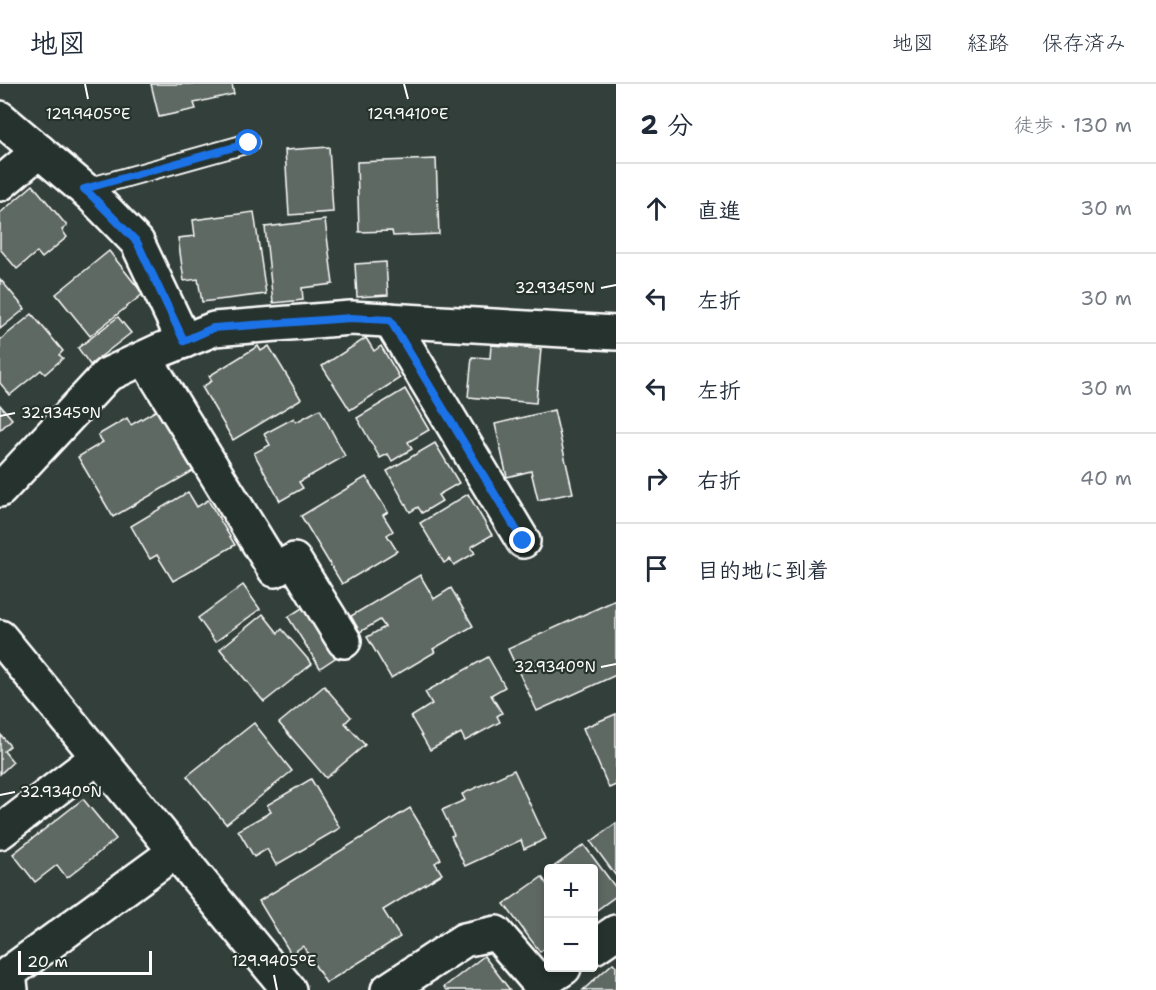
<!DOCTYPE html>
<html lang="ja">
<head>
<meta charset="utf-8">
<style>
  body { margin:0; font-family:"Shantell Sans","Klee One",sans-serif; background:#f2f2f3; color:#1f2937 }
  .controls { position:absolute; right:18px; bottom:18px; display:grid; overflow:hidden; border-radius:6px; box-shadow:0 3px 9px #0003 }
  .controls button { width:54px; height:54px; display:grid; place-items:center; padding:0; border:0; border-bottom:2px solid #e0e1e3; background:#fff; color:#1f2937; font:30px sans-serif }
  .scale { position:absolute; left:18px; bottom:15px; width:134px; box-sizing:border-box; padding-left:6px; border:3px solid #fff; border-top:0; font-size:16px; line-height:21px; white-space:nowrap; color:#fff; -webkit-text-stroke:4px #26332d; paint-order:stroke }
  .stop { position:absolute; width:18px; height:18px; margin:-14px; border:4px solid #1a73e8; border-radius:50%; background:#fff }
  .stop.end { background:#1a73e8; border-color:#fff; box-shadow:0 2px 6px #0008 }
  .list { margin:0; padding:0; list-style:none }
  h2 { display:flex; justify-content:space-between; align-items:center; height:78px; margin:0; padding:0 24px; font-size:26px }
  h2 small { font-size:20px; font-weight:400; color:#747a83 }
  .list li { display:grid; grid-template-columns:39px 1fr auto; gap:18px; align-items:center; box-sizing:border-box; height:90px; padding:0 24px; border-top:2px solid #e0e1e3 }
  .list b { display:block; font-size:22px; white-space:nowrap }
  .list em { font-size:20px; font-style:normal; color:#747a83 }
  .icon { flex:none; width:33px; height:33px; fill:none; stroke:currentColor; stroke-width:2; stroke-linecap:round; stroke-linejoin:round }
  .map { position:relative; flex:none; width:616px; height:906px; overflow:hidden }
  header { display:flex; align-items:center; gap:36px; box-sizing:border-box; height:84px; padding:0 30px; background:#fff; border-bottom:2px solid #e0e1e3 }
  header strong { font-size:28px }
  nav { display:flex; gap:33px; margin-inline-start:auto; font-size:21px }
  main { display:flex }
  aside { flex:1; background:#fff }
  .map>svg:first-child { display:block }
</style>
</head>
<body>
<header>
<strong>地図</strong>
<nav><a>地図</a><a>経路</a><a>保存済み</a></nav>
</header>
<main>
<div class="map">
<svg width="616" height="906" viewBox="0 0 616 906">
  <rect width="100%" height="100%" fill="#333f3a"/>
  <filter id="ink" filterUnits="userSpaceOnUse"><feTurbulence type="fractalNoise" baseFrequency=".0167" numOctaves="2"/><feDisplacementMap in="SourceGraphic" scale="12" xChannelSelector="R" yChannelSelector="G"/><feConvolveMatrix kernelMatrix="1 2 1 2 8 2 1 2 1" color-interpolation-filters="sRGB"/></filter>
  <g filter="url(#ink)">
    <g fill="#5f6964" stroke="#fff" stroke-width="1.5">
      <path d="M 151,0 L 232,0 L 234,10 L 194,19 L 196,25 L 159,33 Z"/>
      <path d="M 329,63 L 333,128 L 289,131 L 285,66 Z"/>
      <path d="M 436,75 L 439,150 L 393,152 L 392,147 L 359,148 L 357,78 Z"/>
      <path d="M 33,101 L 67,142 L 62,146 L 67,153 L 42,174 L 37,168 L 17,185 L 0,165 L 0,129 Z"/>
      <path d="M 254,128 L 266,210 L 202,218 L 198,195 L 184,197 L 178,154 L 195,152 L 193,136 Z"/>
      <path d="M 325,136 L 333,200 L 302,204 L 303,216 L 273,219 L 265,143 Z"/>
      <path d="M 109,167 L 143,210 L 90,252 L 56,210 Z"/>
      <path d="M 386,178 L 388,211 L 357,213 L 355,180 Z"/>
      <path d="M 0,195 L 25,225 L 0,245 Z"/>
      <path d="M 32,230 L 63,267 L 59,271 L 63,274 L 45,290 L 41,286 L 10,311 L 0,299 L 0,256 Z"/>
      <path d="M 118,233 L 131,249 L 90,281 L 78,264 Z"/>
      <path d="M 366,254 L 374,267 L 381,262 L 400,294 L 350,326 L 322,282 Z"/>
      <path d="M 491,261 L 541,265 L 536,319 L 468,313 L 472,273 L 490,274 Z"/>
      <path d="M 258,262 L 261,267 L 269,262 L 301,315 L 233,356 L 202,303 L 212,297 L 209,292 Z"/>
      <path d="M 405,305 L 429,346 L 408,358 L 412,365 L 392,377 L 388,370 L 380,374 L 357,334 Z"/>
      <path d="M 0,321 L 12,335 L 0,346 Z"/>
      <path d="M 320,325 L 345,372 L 299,398 L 303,404 L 280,417 L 254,369 L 270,361 L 264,350 L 294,334 L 296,338 Z"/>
      <path d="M 157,326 L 193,387 L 113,433 L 78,373 L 103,358 L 98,351 L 127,334 L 131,341 Z"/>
      <path d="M 554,326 L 573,409 L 538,416 L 531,387 L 507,393 L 495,340 Z"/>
      <path d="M 435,359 L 459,399 L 438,411 L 442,417 L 422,429 L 418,423 L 410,428 L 387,387 Z"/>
      <path d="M 366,393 L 388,428 L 383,431 L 393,447 L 387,451 L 397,467 L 342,500 L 301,432 Z"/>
      <path d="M 188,408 L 197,423 L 208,416 L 235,461 L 173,497 L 157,471 L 150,475 L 131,442 Z"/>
      <path d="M 468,410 L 492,451 L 471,463 L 475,469 L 454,481 L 450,475 L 444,479 L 420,439 Z"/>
      <path d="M 420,491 L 434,515 L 451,504 L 473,542 L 433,565 L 435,568 L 391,594 L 367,553 L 385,543 L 380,536 L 360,548 L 351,532 Z"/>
      <path d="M 243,501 L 260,525 L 215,558 L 198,534 Z"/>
      <path d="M 616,516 L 616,591 L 537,627 L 508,565 Z"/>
      <path d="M 305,522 L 338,572 L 320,584 L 288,533 Z"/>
      <path d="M 263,530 L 278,549 L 282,545 L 312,580 L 264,618 L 220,565 Z"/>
      <path d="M 488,573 L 505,603 L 491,611 L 502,629 L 497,632 L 500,638 L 465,657 L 461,649 L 430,666 L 411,633 L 432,620 L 425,608 Z"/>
      <path d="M 324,602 L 351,633 L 345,639 L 365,661 L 326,694 L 279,639 Z"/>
      <path d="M 616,630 L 616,701 L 609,704 L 583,644 Z"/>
      <path d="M 254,639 L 292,687 L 226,740 L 187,692 Z"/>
      <path d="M 0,650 L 10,662 L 4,667 L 13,678 L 0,690 Z"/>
      <path d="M 514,686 L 546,755 L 524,765 L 521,756 L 465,782 L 451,752 L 454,751 L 442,726 L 465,716 L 462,710 Z"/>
      <path d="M 311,695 L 340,744 L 276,781 L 267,765 L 254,773 L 238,746 L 271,728 L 267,721 Z"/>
      <path d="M 83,715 L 116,755 L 67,794 L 57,781 L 35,798 L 13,770 Z"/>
      <path d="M 410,724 L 441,775 L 435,779 L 442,790 L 383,826 L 400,853 L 326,899 L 303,862 L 291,870 L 259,817 Z"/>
      <path d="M 616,739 L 616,792 L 591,758 Z"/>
      <path d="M 584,761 L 616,804 L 616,812 L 594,828 L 594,784 L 552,784 Z"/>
      <path d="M 542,793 L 548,802 L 548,862 L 540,868 L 504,820 Z"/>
      <path d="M 484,872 L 510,906 L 447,906 L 444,903 Z"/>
      <path d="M 613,879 L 616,882 L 616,906 L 583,906 Z"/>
    </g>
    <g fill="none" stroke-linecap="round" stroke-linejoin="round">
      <g stroke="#fff" stroke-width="22">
        <path id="service" d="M 84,105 L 249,59"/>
      </g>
      <g stroke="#fff" stroke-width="38">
        <g id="minor">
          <path d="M 0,34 L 91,111 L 137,158 L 184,257"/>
          <path d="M 0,100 L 39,67"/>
          <path d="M 390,236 L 523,457"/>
          <path d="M 145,274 L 275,486 L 294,476 L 344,557"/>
          <path d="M 0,406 L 107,291 L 161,266 L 214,245 L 351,234 L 616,249"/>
          <path d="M 0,748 L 98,673"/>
          <path d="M 594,863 L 616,848"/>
          <path d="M 11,906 L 9,889 L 176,767"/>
          <path d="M 388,906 L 464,856 L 496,849 L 540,900 L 564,884"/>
        </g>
      </g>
      <g stroke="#fff" stroke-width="38">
        <path id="tertiary" d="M 0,553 L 289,906"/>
      </g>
      <use href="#service" stroke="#26332d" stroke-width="18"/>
      <use href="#minor" stroke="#26332d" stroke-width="33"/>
      <use href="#tertiary" stroke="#26332d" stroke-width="33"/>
    </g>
  </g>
  <g fill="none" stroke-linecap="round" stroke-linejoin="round" filter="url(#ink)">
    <path stroke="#1a73e8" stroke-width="8" d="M 249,59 L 84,105 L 91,111 L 137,158 L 184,257 L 213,244 L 351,234 L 390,236 L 523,457"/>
  </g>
  <path fill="none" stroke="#fff" stroke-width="2" d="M 85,0 L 88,15M 404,0 L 408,15M 601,204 L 616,201M 0,332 L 15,329M 601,583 L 616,580M 0,711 L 15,708M 274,891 L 277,906"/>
  <g font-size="15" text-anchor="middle" fill="#fff" stroke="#26332d" stroke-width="4.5" stroke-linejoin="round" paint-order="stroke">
    <text x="88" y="35">129.9405°E</text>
    <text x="408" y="35">129.9410°E</text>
    <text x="555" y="209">32.9345°N</text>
    <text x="61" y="334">32.9345°N</text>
    <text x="555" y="588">32.9340°N</text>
    <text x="61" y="713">32.9340°N</text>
    <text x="274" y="882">129.9405°E</text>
  </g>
</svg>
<div class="controls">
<button>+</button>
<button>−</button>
</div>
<div class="scale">20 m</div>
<div class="stop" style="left:249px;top:59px"></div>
<div class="stop end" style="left:523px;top:457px"></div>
</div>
<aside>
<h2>2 分<small>徒歩 · 130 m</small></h2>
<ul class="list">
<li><svg class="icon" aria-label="ahead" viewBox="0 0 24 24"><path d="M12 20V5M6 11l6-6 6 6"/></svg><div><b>直進</b></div><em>30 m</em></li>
<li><svg class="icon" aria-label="left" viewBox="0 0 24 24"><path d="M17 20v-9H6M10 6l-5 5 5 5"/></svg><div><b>左折</b></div><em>30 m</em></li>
<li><svg class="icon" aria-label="left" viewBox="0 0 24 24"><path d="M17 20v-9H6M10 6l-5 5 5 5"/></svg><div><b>左折</b></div><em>30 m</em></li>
<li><svg class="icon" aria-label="right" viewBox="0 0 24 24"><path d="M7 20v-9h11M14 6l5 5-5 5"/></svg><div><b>右折</b></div><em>40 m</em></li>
<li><svg class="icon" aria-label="arrive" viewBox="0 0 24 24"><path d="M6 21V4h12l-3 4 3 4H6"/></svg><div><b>目的地に到着</b></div></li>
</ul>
</aside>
</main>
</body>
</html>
